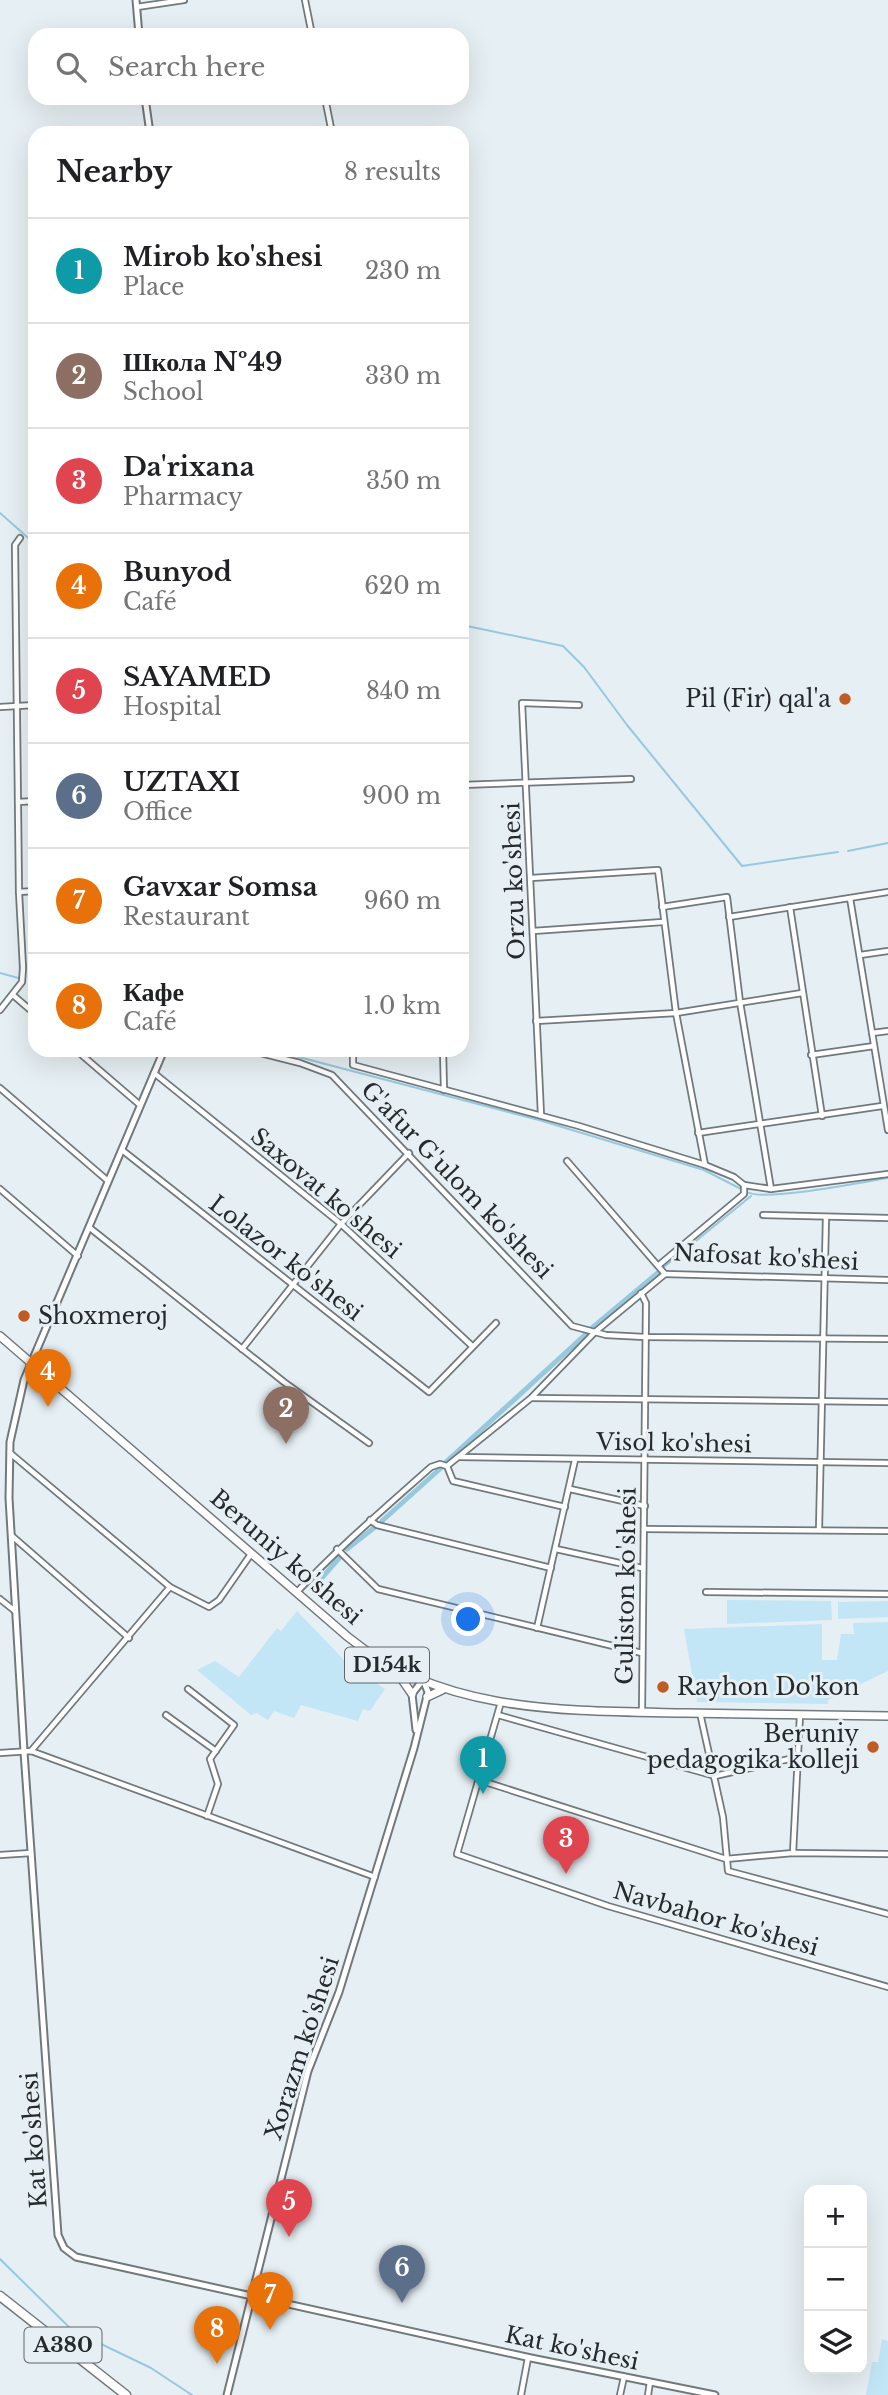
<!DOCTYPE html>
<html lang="en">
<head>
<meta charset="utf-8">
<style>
  body { margin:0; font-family:"Libre Baskerville",serif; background:#f6f6f6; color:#202124 }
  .controls { position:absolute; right:21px; bottom:21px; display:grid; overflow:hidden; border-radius:14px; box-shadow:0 7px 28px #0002 }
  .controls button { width:63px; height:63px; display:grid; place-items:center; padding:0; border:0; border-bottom:2px solid #e0e0e0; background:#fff; color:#202124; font:35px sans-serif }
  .you { position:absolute; left:469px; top:1620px; width:24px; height:24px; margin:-18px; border:5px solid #fff; border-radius:50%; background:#1a73e8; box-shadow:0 0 0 10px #1a73e833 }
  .badge { display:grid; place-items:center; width:46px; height:46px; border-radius:50%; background:#7c3aed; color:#fff; font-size:23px; font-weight:700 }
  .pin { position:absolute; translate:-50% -58px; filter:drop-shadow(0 2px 4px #0008) }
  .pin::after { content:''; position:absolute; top:37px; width:24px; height:21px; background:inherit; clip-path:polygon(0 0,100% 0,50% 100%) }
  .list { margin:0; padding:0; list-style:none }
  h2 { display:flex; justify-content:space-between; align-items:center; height:91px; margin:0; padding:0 28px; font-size:30px }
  h2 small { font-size:23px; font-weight:400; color:#757577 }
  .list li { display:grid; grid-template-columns:46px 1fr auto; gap:21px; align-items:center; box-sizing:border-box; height:105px; padding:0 28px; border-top:2px solid #e0e0e0 }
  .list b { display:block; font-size:26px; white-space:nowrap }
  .list p { margin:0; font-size:23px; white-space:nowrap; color:#757577 }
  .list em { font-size:23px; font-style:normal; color:#757577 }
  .icon { flex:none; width:38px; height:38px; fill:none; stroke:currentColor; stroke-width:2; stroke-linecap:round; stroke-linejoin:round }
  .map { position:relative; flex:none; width:888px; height:2395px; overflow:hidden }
  .search { position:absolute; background:#fff; box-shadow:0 7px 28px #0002; left:28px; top:28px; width:441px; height:77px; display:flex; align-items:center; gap:18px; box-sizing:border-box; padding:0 24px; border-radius:21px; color:#757577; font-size:26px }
  .panel { position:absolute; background:#fff; box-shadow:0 7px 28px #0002; left:28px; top:126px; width:441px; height:931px; border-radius:21px }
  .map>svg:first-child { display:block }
</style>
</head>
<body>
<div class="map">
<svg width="888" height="2395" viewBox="0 0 888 2395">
  <rect width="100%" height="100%" fill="#e6eff3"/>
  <g fill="#c3e6f6">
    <path d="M 727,1600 L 831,1601 L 832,1620 L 727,1624 Z"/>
    <path d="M 888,1601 L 888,1617 L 838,1619 L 838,1602 Z"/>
    <path d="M 297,1611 L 344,1660 L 385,1689 L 370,1711 L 363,1709 L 358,1721 L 301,1705 L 294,1718 L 274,1711 L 268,1720 L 257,1713 L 251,1715 L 197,1670 L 215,1661 L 239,1677 L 277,1628 L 281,1631 Z"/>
    <path d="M 888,1622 L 888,1671 L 828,1700 L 828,1704 L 697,1702 L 684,1629 L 822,1624 L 822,1660 L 837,1660 L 841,1634 L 854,1634 L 853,1623 Z"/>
    <path d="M 882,2339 L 888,2341 L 888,2395 L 866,2395 L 872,2362 L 878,2362 Z"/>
  </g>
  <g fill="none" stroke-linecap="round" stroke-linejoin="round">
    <g stroke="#97c9de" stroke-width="2">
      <path d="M 0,513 L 35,544"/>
      <path d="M 462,625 L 563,646 L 584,667 L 627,725 L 742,866 L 838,852"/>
      <path d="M 848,851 L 888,843"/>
      <path d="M 0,973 L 22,979"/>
      <path d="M 33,981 L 35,982"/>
      <path d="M 272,1050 L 539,1120 L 704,1170 L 741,1189"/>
      <path d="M 747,1192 C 763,1202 864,1182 888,1178"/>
      <path d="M 664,1267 L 751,1196"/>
      <path d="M 0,2259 L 72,2330 L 151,2368 L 192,2395"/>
    </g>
    <g stroke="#97c9de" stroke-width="5">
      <path d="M 592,1328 L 660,1271"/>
      <path d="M 446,1462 L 587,1333"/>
      <path d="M 382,1521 L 442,1467"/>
      <path d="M 347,1549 L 375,1527"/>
      <path d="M 312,1589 L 341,1556"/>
    </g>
    <g stroke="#71797d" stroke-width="8">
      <g id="minor">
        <path d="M 305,0 L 312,35"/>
        <path d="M 137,7 L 184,0"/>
        <path d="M 325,98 L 332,133"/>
        <path d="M 145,100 L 158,98"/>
        <path d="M 0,707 L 35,705"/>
        <path d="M 462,785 L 631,779"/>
        <path d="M 18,802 L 35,801"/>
        <path d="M 531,878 L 658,870 L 676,1013 L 705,1165"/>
        <path d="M 19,892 L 35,891"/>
        <path d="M 850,898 L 888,1130"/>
        <path d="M 662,907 L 727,897 L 740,1002 L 771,1189"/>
        <path d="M 790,907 L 822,1116"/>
        <path d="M 729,917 L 888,892"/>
        <path d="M 533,931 L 663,922"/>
        <path d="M 860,955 L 888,951"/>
        <path d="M 13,995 L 35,1014"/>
        <path d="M 0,1010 L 22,982 L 23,968 L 19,892 L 15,545 L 20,538"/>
        <path d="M 536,1021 L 676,1013 L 802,993"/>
        <path d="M 872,1033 L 888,1031"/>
        <path d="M 76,1050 L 140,1105"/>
        <path d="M 248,1050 L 300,1063 L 332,1075 L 572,1326 L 606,1335 L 645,1337 L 888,1339"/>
        <path d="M 353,1050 L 353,1065 L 579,1126 L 705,1165 L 734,1177 L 744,1185 L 771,1189 L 888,1174"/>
        <path d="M 443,1050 L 444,1090"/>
        <path d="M 811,1055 L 874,1046"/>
        <path d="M 154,1073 L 341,1224 L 471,1345"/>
        <path d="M 0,1088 L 108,1181"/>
        <path d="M 541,1115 L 522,703 L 579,705"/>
        <path d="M 698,1133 L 882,1106"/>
        <path d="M 122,1150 L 429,1392 L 496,1323"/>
        <path d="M 567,1161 L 665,1274"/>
        <path d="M 0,1189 L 78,1256"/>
        <path d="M 763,1215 L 888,1218"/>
        <path d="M 90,1228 L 284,1382 L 369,1443"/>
        <path d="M 659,1265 L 744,1194 L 744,1185"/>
        <path d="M 665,1274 L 888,1280"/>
        <path d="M 641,1293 L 646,1303 L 642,1712"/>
        <path d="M 242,1349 L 341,1224 L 409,1153"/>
        <path d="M 532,1398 L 888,1402"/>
        <path d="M 10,1453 L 170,1587 L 209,1607 L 219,1600 L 251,1554"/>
        <path d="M 459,1457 L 888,1463"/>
        <path d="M 447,1466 L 453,1481 L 565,1507"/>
        <path d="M 570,1489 L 645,1506"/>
        <path d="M 370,1520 L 377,1525 L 551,1568"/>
        <path d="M 644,1529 L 888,1531"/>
        <path d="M 819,1530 L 826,1217"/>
        <path d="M 12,1536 L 129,1638"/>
        <path d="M 337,1549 L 378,1589 L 642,1653"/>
        <path d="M 556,1549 L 642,1568"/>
        <path d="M 297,1592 C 339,1547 385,1508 431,1467 L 440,1464 L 447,1466 L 531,1398 L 595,1332 L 665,1274"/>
        <path d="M 706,1592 L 888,1594"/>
        <path d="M 0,1599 L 15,1611"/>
        <path d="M 537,1628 L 575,1460"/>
        <path d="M 188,1689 L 234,1725 L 210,1759 L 218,1784 L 207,1816"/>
        <path d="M 501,1702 L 457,1854 L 608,1906 L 888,1987"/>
        <path d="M 700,1713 L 723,1817 L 728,1871 L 888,1914"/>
        <path d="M 166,1715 L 216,1751"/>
        <path d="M 498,1715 L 715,1776 L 798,1757"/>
        <path d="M 31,1751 L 170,1587"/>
        <path d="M 0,1753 L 31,1751 L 375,1877"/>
        <path d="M 479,1780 L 726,1859 L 793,1853 L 888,1854"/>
        <path d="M 793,1853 L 800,1715"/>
        <path d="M 0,1855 L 31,1853"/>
        <path d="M 521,2395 L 528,2358"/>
        <path d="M 620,2395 L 624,2377"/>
        <path d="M 648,2395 L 650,2382"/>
      </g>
    </g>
    <g stroke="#71797d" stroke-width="9">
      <g id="tertiary">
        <path d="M 136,0 L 139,35"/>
        <path d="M 145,98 L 150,133"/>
        <path d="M 164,1050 L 24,1380 L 10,1442 L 9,1498 L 24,1752 L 58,2235 L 64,2248 L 76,2257 L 531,2358 L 715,2395"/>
        <path d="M 416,1730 L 412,1694 L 422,1681"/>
        <path d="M 227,2395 L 308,2071 L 339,1992 L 414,1748 L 428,1692 L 424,1682"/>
      </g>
    </g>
    <g stroke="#71797d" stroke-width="10">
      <g id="primary">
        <path d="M 0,1336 L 348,1637 C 442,1714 569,1711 685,1713 C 753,1714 820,1715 888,1716"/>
        <path d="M 396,1671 L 412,1694"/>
        <path d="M 427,1697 L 442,1690"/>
      </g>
    </g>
    <g stroke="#71797d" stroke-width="11">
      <path id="trunk" d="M 0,2296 L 126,2395"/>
    </g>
    <use href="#minor" stroke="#fff" stroke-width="4.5"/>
    <use href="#tertiary" stroke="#fff" stroke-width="5"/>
    <use href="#primary" stroke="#fff" stroke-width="7"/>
    <use href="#trunk" stroke="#fff" stroke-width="8"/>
  </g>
  <g fill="#bf5c25" stroke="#e6eff3" stroke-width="2.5">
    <circle cx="845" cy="699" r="7"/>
    <circle cx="24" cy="1316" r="7"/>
    <circle cx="663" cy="1687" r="7"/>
    <circle cx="873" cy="1747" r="7"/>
  </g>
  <g text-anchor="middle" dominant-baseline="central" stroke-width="6" stroke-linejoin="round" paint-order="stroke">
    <g fill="#e6eff3" stroke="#606568" stroke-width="2">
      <rect x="345" y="1647.5" width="84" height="35" rx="5"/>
      <rect x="24.5" y="2327.5" width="77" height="35" rx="5"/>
    </g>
    <g font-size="21" font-weight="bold" fill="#272a2c">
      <text x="387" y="1665">D154k</text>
      <text x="63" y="2345">A380</text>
    </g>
    <g font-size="23" fill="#272a2c" stroke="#e6eff3" text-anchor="end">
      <text x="831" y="699">Pil (Fir) qal'a</text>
      <text x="38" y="1316" text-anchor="start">Shoxmeroj</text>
      <text x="677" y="1687" text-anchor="start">Rayhon Do'kon</text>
      <text x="859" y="1734">Beruniy<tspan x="859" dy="26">pedagogika kolleji</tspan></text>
    </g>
    <g font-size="23" fill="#272a2c" stroke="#e6eff3">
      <text transform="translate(514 881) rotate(-92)">Orzu ko'shesi</text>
      <text transform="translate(457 1180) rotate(46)">G'afur G'ulom ko'shesi</text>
      <text transform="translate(326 1193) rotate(40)">Saxovat ko'shesi</text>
      <text transform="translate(766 1257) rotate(3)">Nafosat ko'shesi</text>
      <text transform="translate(286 1258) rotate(38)">Lolazor ko'shesi</text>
      <text transform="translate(674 1443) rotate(1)">Visol ko'shesi</text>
      <text transform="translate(286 1557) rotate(41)">Beruniy ko'shesi</text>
      <text transform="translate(626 1586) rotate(-89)">Guliston ko'shesi</text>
      <text transform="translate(716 1919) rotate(16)">Navbahor ko'shesi</text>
      <text transform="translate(302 2048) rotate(-72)">Xorazm ko'shesi</text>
      <text transform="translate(34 2140) rotate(-94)">Kat ko'shesi</text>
      <text transform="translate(572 2348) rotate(12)">Kat ko'shesi</text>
    </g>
  </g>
</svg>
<div class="controls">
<button>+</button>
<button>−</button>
<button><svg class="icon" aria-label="layers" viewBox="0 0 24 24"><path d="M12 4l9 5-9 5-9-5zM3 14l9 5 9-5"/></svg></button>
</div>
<div class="you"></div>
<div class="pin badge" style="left:483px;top:1794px;background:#0f9aa8">1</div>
<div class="pin badge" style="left:286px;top:1444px;background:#8d6e63">2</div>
<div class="pin badge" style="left:566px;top:1874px;background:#e0444e">3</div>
<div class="pin badge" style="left:48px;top:1407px;background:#e8710a">4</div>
<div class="pin badge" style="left:289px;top:2237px;background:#e0444e">5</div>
<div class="pin badge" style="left:402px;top:2303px;background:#5c6f8a">6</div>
<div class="pin badge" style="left:270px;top:2330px;background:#e8710a">7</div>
<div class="pin badge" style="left:217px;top:2364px;background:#e8710a">8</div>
<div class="search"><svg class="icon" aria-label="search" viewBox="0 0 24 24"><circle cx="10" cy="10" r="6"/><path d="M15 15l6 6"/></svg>Search here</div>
<section class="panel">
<h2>Nearby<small>8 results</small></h2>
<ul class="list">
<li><span class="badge" style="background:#0f9aa8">1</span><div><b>Mirob ko'shesi</b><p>Place</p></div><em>230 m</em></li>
<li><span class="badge" style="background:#8d6e63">2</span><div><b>Школа №49</b><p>School</p></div><em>330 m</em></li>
<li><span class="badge" style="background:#e0444e">3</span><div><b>Da'rixana</b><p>Pharmacy</p></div><em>350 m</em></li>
<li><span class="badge" style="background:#e8710a">4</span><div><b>Bunyod</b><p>Café</p></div><em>620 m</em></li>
<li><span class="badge" style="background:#e0444e">5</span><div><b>SAYAMED</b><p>Hospital</p></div><em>840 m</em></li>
<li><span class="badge" style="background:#5c6f8a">6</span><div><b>UZTAXI</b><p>Office</p></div><em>900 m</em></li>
<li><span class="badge" style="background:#e8710a">7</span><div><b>Gavxar Somsa</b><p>Restaurant</p></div><em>960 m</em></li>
<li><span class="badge" style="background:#e8710a">8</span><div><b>Кафе</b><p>Café</p></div><em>1.0 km</em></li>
</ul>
</section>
</div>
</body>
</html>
